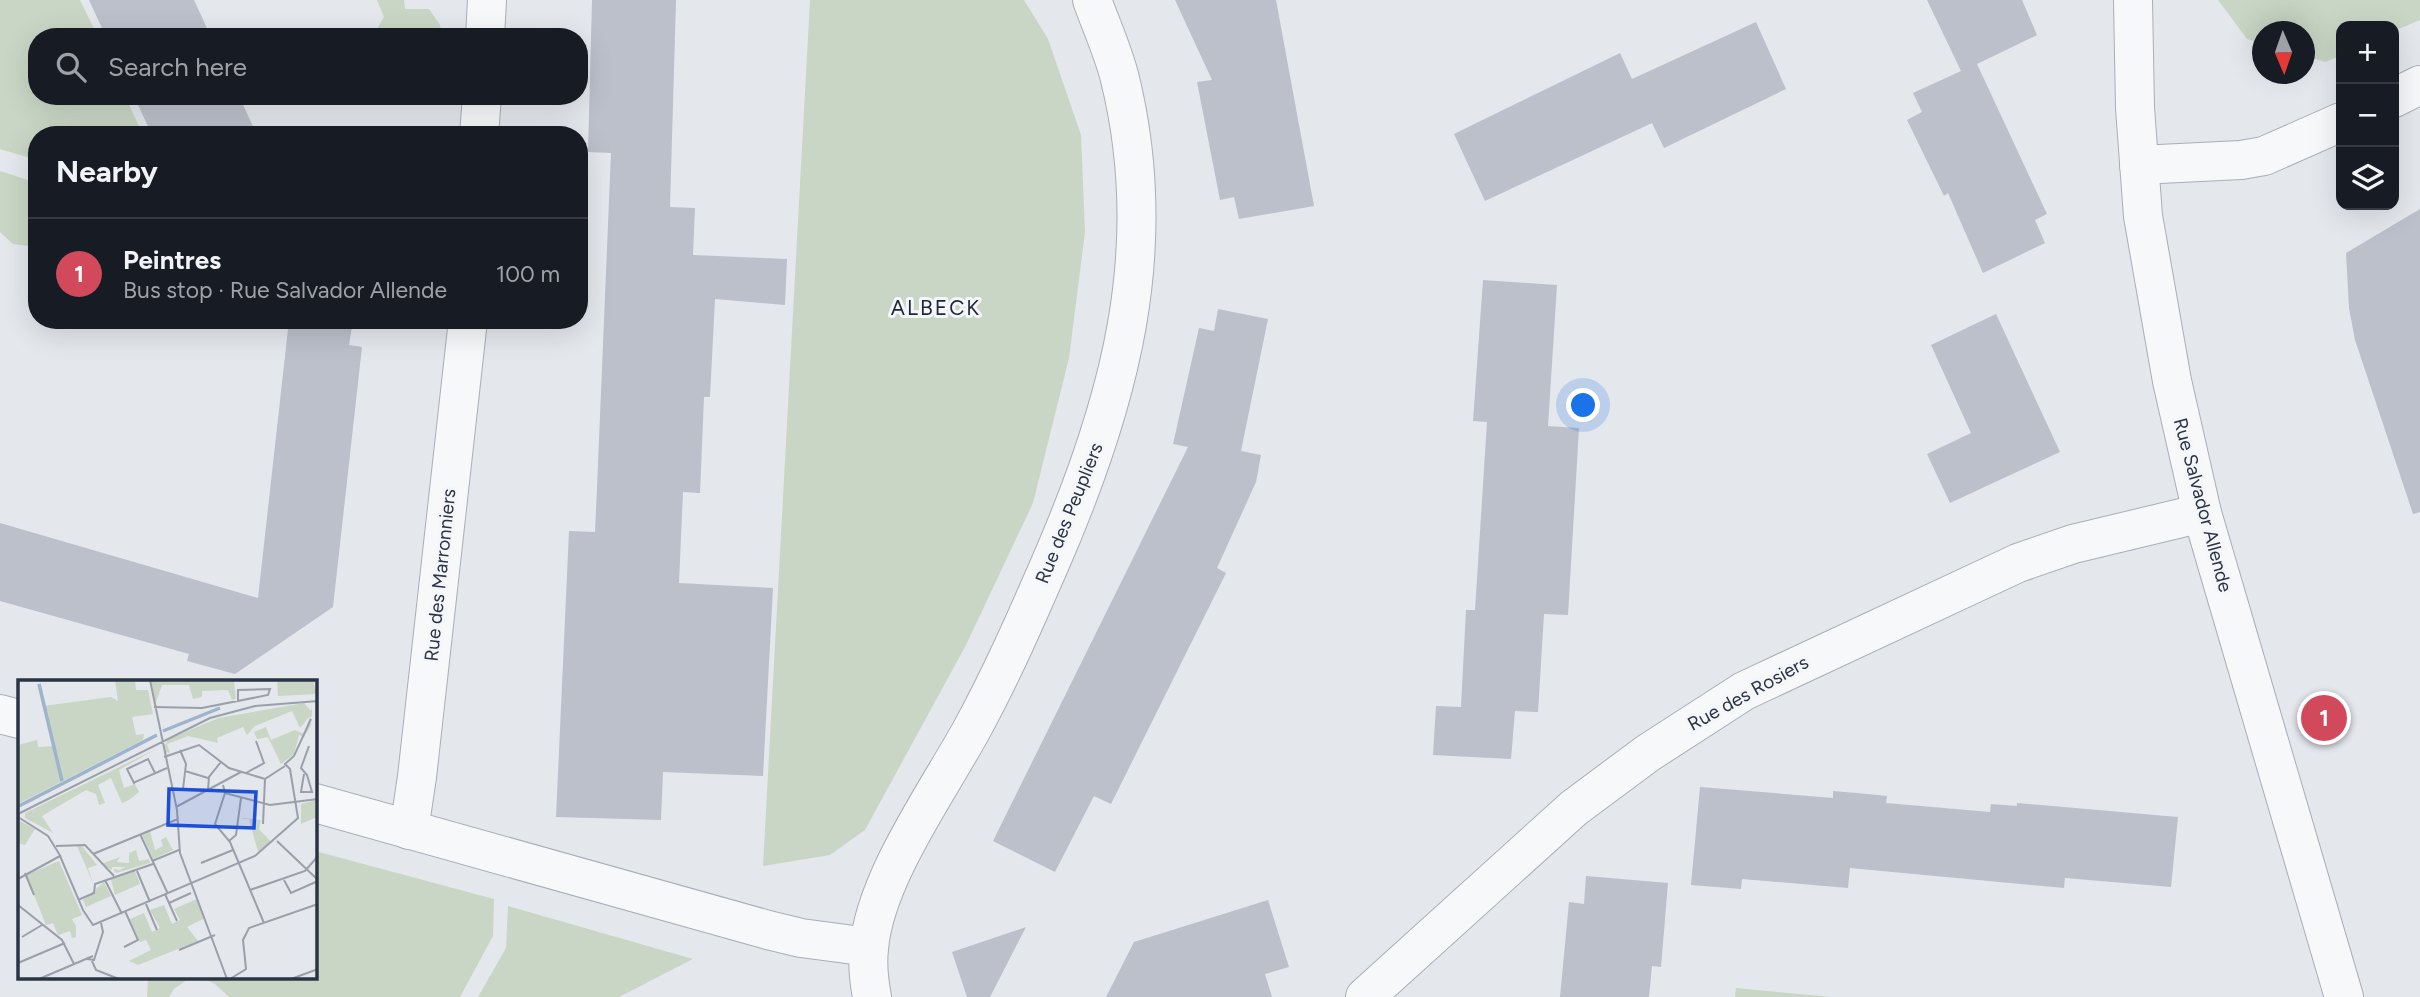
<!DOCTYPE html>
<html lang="en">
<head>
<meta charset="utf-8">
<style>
  body { margin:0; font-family:Figtree,sans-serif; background:#242831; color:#f1f3f6 }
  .controls { position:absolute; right:21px; top:21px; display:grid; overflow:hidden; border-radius:14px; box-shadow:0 7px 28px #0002 }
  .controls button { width:63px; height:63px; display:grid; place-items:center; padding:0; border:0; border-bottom:2px solid #363941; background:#171b24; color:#f1f3f6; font:35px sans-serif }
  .compass { position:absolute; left:2252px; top:21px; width:63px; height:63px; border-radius:50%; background:#171b24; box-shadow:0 7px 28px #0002; rotate:178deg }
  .you { position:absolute; left:1584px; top:406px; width:24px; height:24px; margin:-18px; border:5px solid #fff; border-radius:50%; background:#1a73e8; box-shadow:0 0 0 10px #1a73e833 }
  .badge { display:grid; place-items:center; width:46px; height:46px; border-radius:50%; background:#d1495b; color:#fff; font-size:23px; font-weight:700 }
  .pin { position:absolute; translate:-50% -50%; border:4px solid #fff; box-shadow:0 2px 7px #0006 }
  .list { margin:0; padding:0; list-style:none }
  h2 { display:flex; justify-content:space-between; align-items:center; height:91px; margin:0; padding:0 28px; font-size:30px }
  h2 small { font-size:23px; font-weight:400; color:#9ea1a6 }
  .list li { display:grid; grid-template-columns:46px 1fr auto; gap:21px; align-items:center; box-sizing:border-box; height:112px; padding:0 28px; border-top:2px solid #363941 }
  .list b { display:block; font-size:26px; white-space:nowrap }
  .list p { margin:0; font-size:23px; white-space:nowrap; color:#9ea1a6 }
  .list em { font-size:23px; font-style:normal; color:#9ea1a6 }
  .icon { flex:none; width:38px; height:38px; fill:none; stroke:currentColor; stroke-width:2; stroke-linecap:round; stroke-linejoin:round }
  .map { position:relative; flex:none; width:2420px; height:997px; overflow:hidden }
  .search { position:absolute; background:#171b24; box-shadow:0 7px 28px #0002; left:28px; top:28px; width:560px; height:77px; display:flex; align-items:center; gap:18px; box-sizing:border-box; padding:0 24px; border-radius:28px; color:#9ea1a6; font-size:26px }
  .panel { position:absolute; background:#171b24; box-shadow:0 7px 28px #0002; left:28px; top:126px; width:560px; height:203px; border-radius:28px }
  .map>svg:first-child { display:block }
</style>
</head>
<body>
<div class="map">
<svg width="2420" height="997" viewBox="0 0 2420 997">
  <rect width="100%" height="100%" fill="#e4e7ec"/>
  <g fill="#c9d6c5">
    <path d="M 0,0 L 80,0 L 98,37 L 37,37 L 37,96 L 125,96 L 143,135 L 37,135 L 37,160 L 0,149 Z"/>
    <path d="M 377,0 L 404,0 L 405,9 L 429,9 L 440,25 L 442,37 L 372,37 L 384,17 Z"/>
    <path d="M 810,0 L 1024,0 L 1048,39 L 1081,135 L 1085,232 L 1069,358 L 1033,503 L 966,645 L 865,830 L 830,855 L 763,866 Z"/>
    <path d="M 2218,0 L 2420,0 L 2420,20 L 2394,31 L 2394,26 L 2341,26 L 2341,55 L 2326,62 L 2305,56 L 2304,32 L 2262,32 L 2262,43 L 2247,39 Z"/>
    <path d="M 0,171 L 37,183 L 37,247 L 13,244 L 0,232 Z"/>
    <path d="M 315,851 L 494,899 L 493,936 L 460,997 L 229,997 L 215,984 L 202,978 L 315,978 Z"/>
    <path d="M 508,906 L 693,959 L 619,997 L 478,997 L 506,948 Z"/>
    <path d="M 148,978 L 185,978 L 185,981 L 174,989 L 169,997 L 147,997 Z"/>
    <path d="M 1736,988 L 1831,997 L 1735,997 Z"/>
  </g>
  <g fill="#bbc0ca">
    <path d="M 89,0 L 194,0 L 211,37 L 106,37 Z"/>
    <path d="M 592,0 L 676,0 L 670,207 L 695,208 L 693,255 L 787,259 L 785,305 L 715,299 L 710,397 L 704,397 L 700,493 L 683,492 L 679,583 L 773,588 L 763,776 L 663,772 L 661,820 L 556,817 L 569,531 L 595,532 L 597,488 L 611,153 L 588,152 Z"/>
    <path d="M 1175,0 L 1276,0 L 1314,206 L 1239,219 L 1234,197 L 1220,200 L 1197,82 L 1212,80 Z"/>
    <path d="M 1927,0 L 2022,0 L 2037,35 L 1977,64 L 2047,214 L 2035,220 L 2045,243 L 1983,273 L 1948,193 L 1944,196 L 1907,120 L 1922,112 L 1913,93 L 1961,71 Z"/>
    <path d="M 1756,22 L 1786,89 L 1664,148 L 1652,123 L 1485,201 L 1454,134 L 1620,53 L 1632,79 Z"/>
    <path d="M 134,96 L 239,96 L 257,135 L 152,135 Z"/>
    <path d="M 2420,209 L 2420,512 L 2413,514 L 2355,340 L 2349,308 L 2346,253 Z"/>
    <path d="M 1483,280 L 1557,285 L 1548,426 L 1579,428 L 1568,615 L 1544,614 L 1538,712 L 1515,711 L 1511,759 L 1433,755 L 1436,706 L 1461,707 L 1466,610 L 1475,610 L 1487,422 L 1473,421 Z"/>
    <path d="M 1218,309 L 1268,319 L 1241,451 L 1261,455 L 1256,482 L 1217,568 L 1226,573 L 1111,804 L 1094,796 L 1055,872 L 993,841 L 1188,447 L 1173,444 L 1199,328 L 1214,331 Z"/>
    <path d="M 1996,314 L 2060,452 L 1950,503 L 1927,454 L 1971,433 L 1931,345 Z"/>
    <path d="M 289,320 L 353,320 L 349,345 L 362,347 L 333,607 L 235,674 L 187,661 L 189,654 L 0,601 L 0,523 L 258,598 Z"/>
    <path d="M 1700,787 L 1833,798 L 1833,791 L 1857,793 L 1887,796 L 1886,803 L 1990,812 L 1991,804 L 2017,806 L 2017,803 L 2178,817 L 2171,887 L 2065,878 L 2064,888 L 1850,868 L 1848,888 L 1742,879 L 1741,889 L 1691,885 Z"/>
    <path d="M 1586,876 L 1668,883 L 1661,967 L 1652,966 L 1649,997 L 1560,997 L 1569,902 L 1584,904 Z"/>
    <path d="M 1268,900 L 1289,967 L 1265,974 L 1272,997 L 1106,997 L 1134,942 Z"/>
    <path d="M 1026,927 L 990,997 L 967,997 L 952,952 Z"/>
  </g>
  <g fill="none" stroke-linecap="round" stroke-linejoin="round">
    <g stroke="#a9aeb7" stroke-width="40">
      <g id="minor">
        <path d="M 2133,0 L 2135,108 L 2143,216 L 2172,381 L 2202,513 L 2344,997"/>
        <path d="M 485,37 L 487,0"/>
        <path d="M 2394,98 L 2420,85"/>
        <path d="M 479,135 L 482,96"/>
        <path d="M 2139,165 L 2241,160 L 2264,156 L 2341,122"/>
        <path d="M 0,714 L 19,719"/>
        <path d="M 315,803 L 768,930 L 801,938 L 869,947"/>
        <path d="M 409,830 L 417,777 L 468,320"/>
        <path d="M 872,997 C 869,981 867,966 869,949 C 874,880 938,791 972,729 C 1001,676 1025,621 1049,566 C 1119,406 1163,249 1119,75 C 1112,49 1101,25 1092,0"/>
        <path d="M 1365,997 L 1574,808 L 1648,753 L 1744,691 L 2018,563 L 2073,544 L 2202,513"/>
      </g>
    </g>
    <use href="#minor" stroke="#f7f8fa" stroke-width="38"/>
  </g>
  <g text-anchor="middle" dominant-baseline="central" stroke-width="6" stroke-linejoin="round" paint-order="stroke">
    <g font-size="19" fill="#2b3445" stroke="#f4f6f9">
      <text transform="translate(2203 505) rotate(75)">Rue Salvador Allende</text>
      <text transform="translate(1069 513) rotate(-68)">Rue des Peupliers</text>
      <text transform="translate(440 575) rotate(-84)">Rue des Marronniers</text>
      <text transform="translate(1748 693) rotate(-29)">Rue des Rosiers</text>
    </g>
    <g font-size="21" letter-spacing="2" fill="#1d2536" stroke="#f4f6f9">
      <text x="936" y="307">ALBECK</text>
    </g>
  </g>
  <g transform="translate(18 680)">
    <rect width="299" height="299" fill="#e4e7ec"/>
    <path d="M 97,0 L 117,0 L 118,10 L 130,10 L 135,34 L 114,37 L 118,55 L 126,54 L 125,60 L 0,124 L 0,65 L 19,60 L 20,67 L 35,66 L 25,26 L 93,17 L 100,21 ZM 133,0 L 216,1 L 218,19 L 214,20 L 210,10 L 184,11 L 184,17 L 175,19 L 171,5 L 144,5 L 137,25 ZM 259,0 L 295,0 L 299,14 L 260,16 ZM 286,23 L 293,31 L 294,26 L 294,34 L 290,46 L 294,43 L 286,57 L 281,55 L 276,74 L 263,84 L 250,57 L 239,59 L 236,52 L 248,47 L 253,60 L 277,50 L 286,54 L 292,36 L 282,48 L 274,31 L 237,46 L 229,55 L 225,47 L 199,58 L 200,63 L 170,56 L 149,64 L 152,73 L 147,72 L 146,67 L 150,59 L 201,38 ZM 140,68 L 101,90 L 106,108 L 117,104 L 121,112 L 111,120 L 104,123 L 93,98 L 80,105 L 87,123 L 81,125 L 78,114 L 68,110 L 24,136 L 35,153 L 7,138 L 7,133 ZM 299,120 L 299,137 L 283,144 L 283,124 ZM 227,138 L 243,140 L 241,149 L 253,162 L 240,172 L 231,139 L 222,139 ZM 0,140 L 17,149 L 7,165 L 0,163 ZM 132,151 L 137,170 L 145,166 L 143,160 L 148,157 L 155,170 L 135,179 L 124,155 ZM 63,165 L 79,185 L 70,188 L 75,203 L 59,166 ZM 118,170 L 121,181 L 131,179 L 132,183 L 98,193 L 95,189 L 102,190 L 107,187 L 94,187 L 94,190 L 83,184 L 102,177 L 99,182 L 111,183 L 111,173 ZM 41,181 L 64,235 L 54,239 L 58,246 L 58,257 L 54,258 L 52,251 L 40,255 L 35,243 L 28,245 L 8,195 ZM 116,189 L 122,204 L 97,215 L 93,199 ZM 86,202 L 93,216 L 68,227 L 65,220 ZM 179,219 L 187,238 L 169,247 L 180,261 L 120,285 L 111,281 L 133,270 L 128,260 L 122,262 L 112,239 L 126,233 L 134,252 L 142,248 L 132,230 L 146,225 L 154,244 L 162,240 L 156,229 Z" fill="#c9d6c5"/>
    <path fill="none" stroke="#9fb4cc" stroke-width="3.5" d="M 21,4 L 44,101M 145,51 L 202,28M 1,126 L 139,55"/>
    <path fill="none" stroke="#9a9fa9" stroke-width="2" d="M 132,0 L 159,130 L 162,173 L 209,299M 136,27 L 184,28 L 250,15 L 252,9 L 220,10 L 220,21M 162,70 L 168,84 L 165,109M 146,77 L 181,65 L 211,88 L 247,99M 167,91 L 190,98M 137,93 L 130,79 L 109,89 L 116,103 L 117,102 L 149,88M 228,93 L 246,83 L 238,61M 286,94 L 283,112 L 294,112 L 289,95 L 283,88 L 291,66M 205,105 L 207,113 L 197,144 L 212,162 L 246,243M 190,110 L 191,97 L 203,82M 207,113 L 252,125 L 300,119M 158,127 L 223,92M 0,134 L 192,38 L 237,26 L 300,21M 0,137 L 30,156 L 43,177M 245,144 L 247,99 L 267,86M 122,154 L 150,214M 211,161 L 218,155 L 223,118M 259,161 L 300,200M 38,166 L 67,165 L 96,196M 75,174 L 160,139M 42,176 L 65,230 L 75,245 L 237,176 L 280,138 L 272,89 L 267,84 L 276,76 L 293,39M 134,181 L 161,170M 183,183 L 215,170M 119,191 L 132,222M 7,193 L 16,215M 0,199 L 42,176M 87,200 L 104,234M 266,200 L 273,213 L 300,201M 232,210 L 287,191 L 300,176M 147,214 L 159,241M 60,220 L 76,213 L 77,204 L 135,184M 151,223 L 173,213M 128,224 L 139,250M 0,225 L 44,260 L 56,284M 4,257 L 24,245M 106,267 L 120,260 L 107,231M 161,270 L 197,255M 69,279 L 76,280 L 85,252 L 83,243M 74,281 L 78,290 L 101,299M 0,283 L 47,263M 21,299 L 75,276M 212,299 L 228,289 L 225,260 L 231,248 L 300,224M 273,299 L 300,289"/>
    <path fill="#1d4ed8" fill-opacity="0.15" stroke="#1d4ed8" stroke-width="3.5" d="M 151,109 L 238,112 L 236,148 L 150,145 Z"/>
    <rect width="299" height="299" fill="none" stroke="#2b3445" stroke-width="3.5"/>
  </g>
</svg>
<div class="controls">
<button>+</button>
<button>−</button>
<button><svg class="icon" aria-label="layers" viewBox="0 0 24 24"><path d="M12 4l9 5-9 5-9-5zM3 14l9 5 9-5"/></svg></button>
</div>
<svg class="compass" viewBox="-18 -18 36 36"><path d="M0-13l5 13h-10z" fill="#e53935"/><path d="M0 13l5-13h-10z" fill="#9ea1a6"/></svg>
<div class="you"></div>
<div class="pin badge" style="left:2324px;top:718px">1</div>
<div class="search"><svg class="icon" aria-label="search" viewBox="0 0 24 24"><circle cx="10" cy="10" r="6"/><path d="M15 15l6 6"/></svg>Search here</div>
<section class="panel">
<h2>Nearby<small></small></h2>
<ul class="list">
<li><span class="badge">1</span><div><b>Peintres</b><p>Bus stop · Rue Salvador Allende</p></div><em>100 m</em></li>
</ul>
</section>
</div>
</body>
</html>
